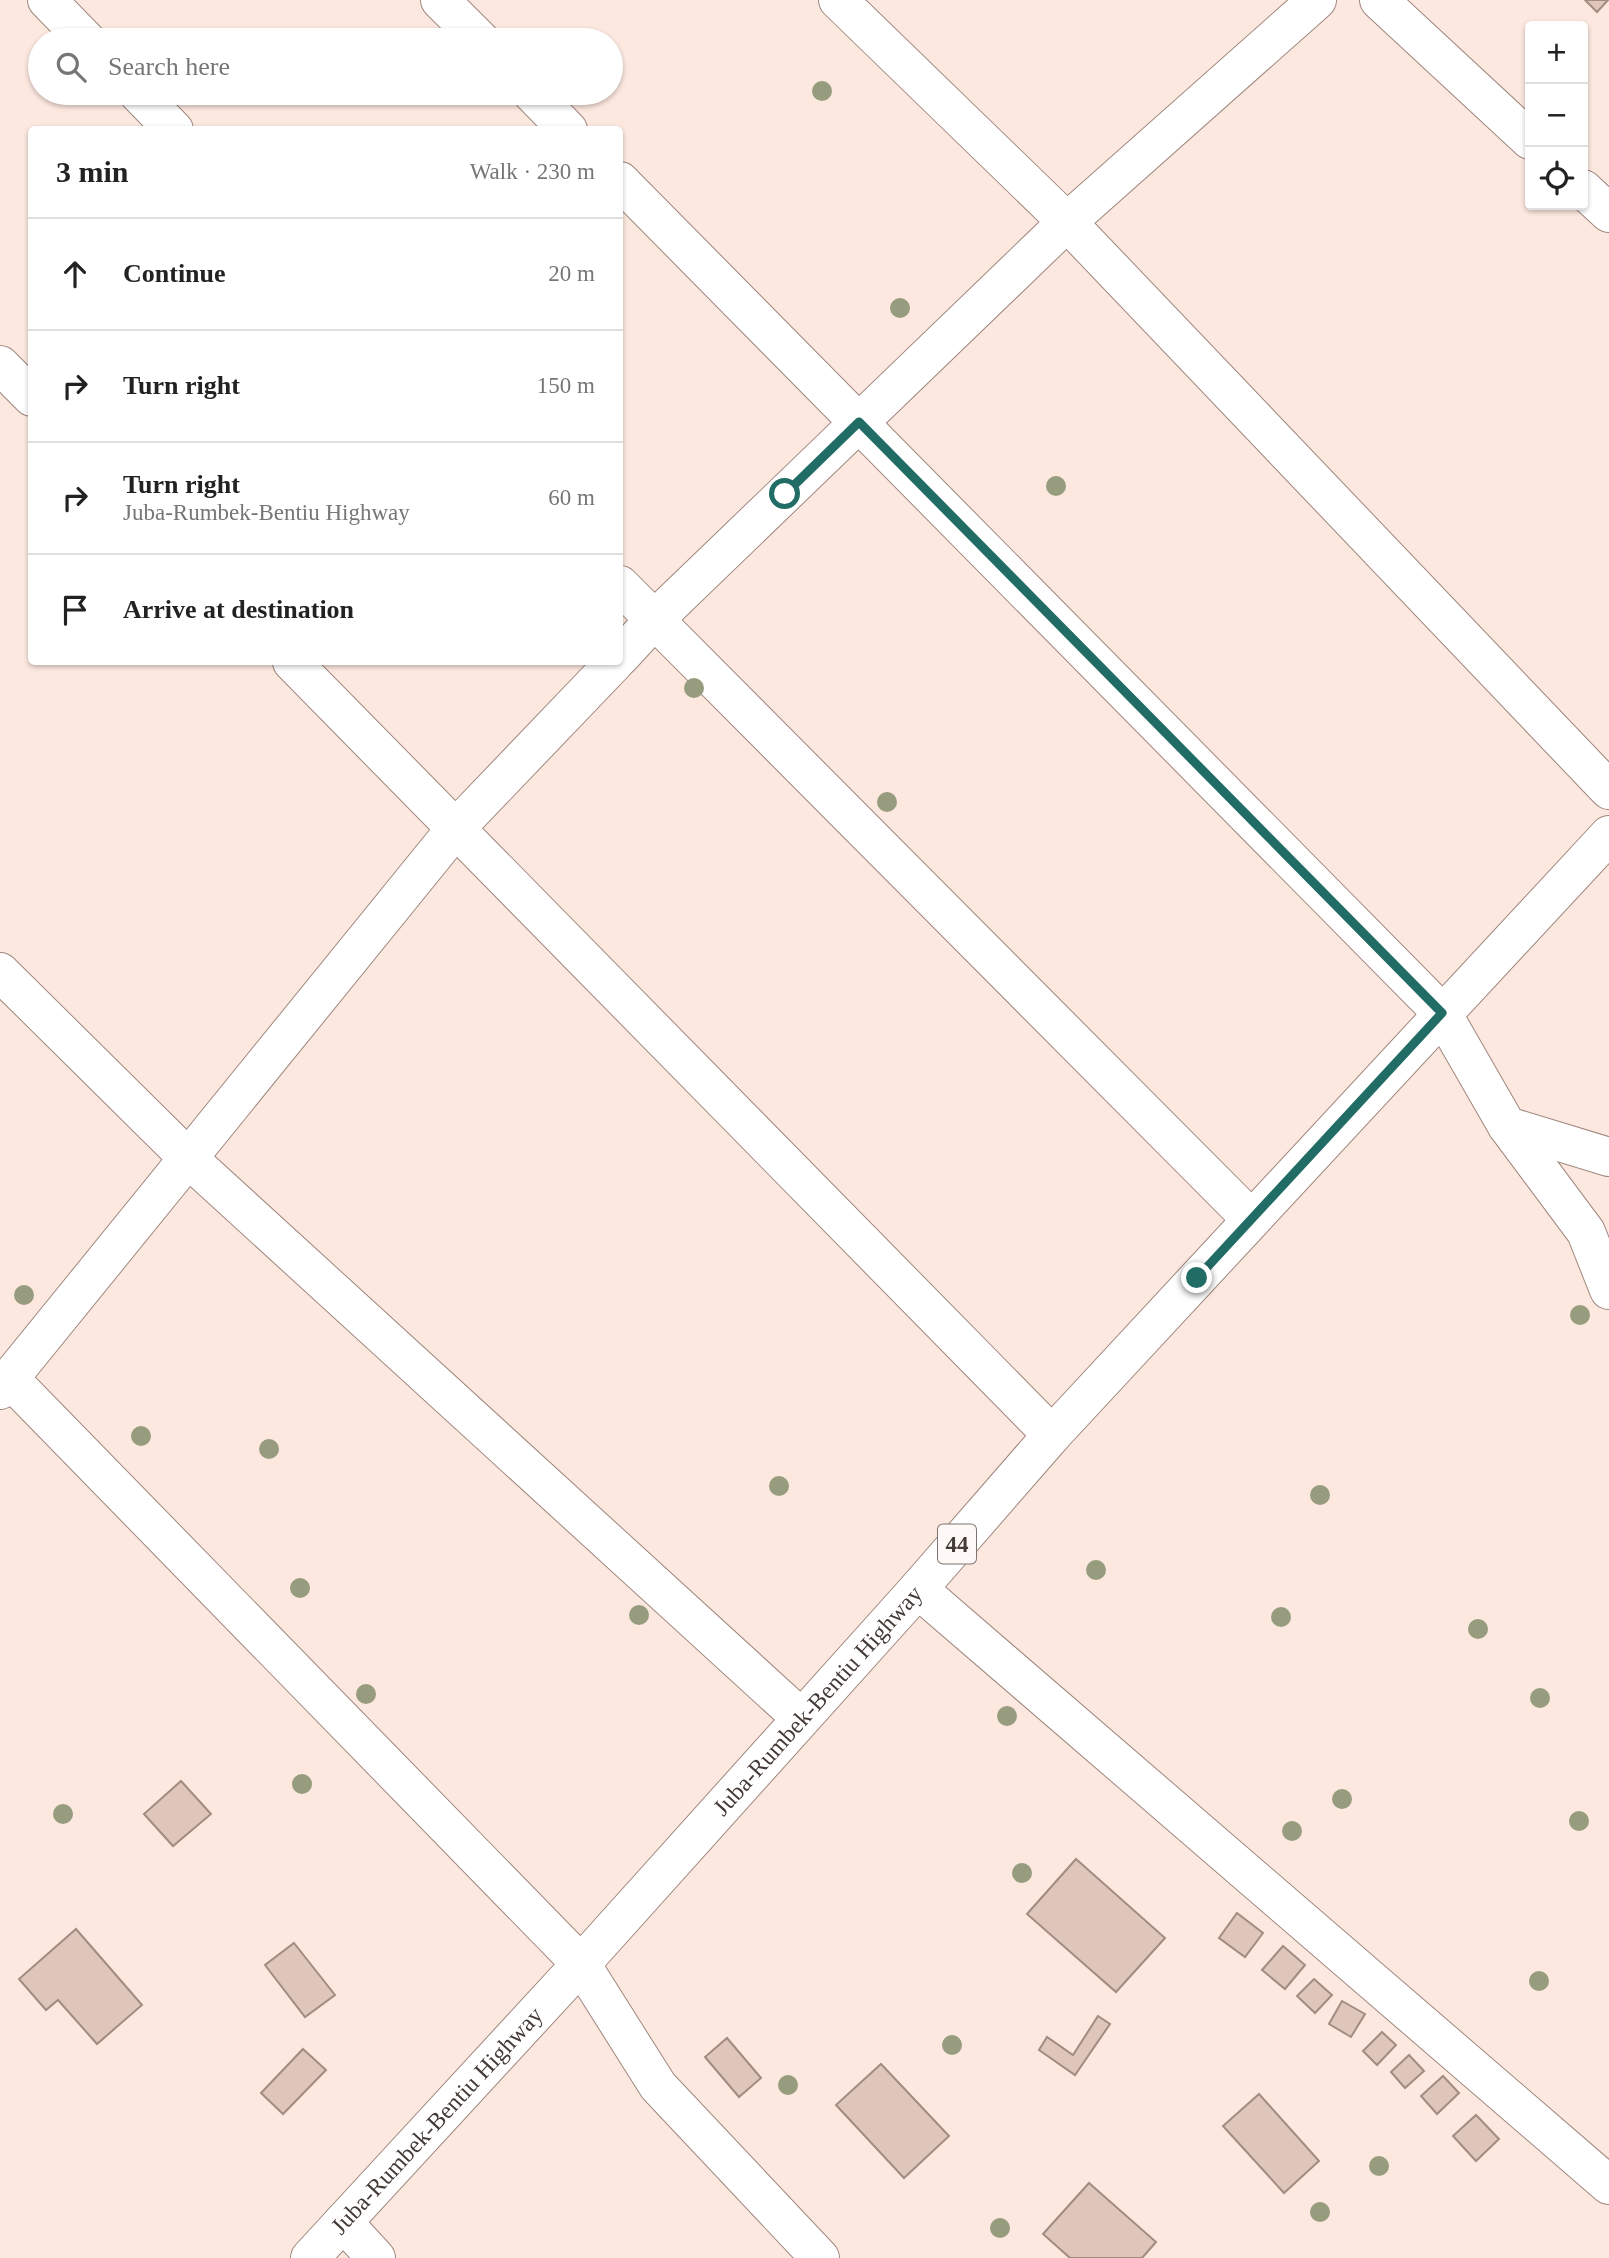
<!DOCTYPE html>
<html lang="en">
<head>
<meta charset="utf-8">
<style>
  body { margin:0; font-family:Georgia,serif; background:#f2f2f2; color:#222 }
  .controls { position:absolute; right:21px; top:21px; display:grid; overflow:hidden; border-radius:7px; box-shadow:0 2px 5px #0004 }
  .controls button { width:63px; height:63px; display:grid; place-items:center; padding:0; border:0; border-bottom:2px solid #e0e0e0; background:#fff; color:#222; font:35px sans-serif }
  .stop { position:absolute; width:21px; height:21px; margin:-16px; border:5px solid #226c66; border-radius:50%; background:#fff }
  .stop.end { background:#226c66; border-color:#fff; box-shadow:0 2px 7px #0008 }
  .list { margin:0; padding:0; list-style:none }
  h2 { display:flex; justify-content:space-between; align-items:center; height:91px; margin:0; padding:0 28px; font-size:30px }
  h2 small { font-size:23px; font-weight:400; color:#767676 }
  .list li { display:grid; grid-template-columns:46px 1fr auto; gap:21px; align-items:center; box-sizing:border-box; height:112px; padding:0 28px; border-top:2px solid #e0e0e0 }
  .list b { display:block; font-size:26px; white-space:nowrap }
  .list p { margin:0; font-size:23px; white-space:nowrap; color:#767676 }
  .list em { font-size:23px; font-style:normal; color:#767676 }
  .icon { flex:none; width:38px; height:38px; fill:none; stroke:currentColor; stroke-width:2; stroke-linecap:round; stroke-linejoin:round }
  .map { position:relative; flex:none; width:1609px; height:2258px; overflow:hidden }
  .search { position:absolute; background:#fff; box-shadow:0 2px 5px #0004; left:28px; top:28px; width:595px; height:77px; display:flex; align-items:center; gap:18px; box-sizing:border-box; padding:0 24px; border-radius:38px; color:#767676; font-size:26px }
  .panel { position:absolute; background:#fff; box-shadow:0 2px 5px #0004; left:28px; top:126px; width:595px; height:539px; border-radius:7px }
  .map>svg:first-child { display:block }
</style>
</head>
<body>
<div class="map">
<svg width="1609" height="2258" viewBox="0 0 1609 2258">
  <rect width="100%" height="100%" fill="#fce8df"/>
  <g fill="#dfc6bb" stroke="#a28b81" stroke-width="2">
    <path d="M 1585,0 L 1608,0 L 1597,12 Z"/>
    <path d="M 181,1781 L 211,1814 L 173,1846 L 144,1814 Z"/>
    <path d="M 1076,1859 L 1165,1938 L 1116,1992 L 1027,1914 Z"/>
    <path d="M 1237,1913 L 1263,1933 L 1245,1957 L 1219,1938 Z"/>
    <path d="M 76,1929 L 142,2005 L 97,2044 L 58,2000 L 46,2010 L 19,1979 Z"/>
    <path d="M 294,1943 L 335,1995 L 305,2017 L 265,1965 Z"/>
    <path d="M 1283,1946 L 1305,1965 L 1285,1989 L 1262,1970 Z"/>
    <path d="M 1314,1979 L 1332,1995 L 1315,2013 L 1297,1996 Z"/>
    <path d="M 1342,2001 L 1365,2014 L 1351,2037 L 1329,2024 Z"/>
    <path d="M 1098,2016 L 1110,2024 L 1075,2075 L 1039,2050 L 1047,2037 L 1073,2055 Z"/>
    <path d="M 1382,2032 L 1396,2045 L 1377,2065 L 1363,2051 Z"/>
    <path d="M 727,2038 L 761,2078 L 739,2097 L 705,2057 Z"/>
    <path d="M 303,2049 L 326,2070 L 283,2114 L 261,2093 Z"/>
    <path d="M 1409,2055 L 1424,2071 L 1405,2088 L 1391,2072 Z"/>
    <path d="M 881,2064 L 949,2136 L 904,2178 L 836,2105 Z"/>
    <path d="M 1443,2076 L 1459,2093 L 1437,2114 L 1421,2096 Z"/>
    <path d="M 1259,2094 L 1319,2161 L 1284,2193 L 1223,2126 Z"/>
    <path d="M 1476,2115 L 1499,2139 L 1476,2161 L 1453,2136 Z"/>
    <path d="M 1089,2183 L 1156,2242 L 1142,2258 L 1070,2258 L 1043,2234 Z"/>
  </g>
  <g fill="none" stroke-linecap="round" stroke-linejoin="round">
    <g stroke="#9f877e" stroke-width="40">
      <g id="street">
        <path d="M 47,0 L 86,40"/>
        <path d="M 440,0 L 480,40"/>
        <path d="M 838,0 L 1067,222 L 1609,790"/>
        <path d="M 1379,0 L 1530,140"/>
        <path d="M 138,93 L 174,130"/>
        <path d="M 532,93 L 568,130"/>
        <path d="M 620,181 L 1442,1013 L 1507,1126 L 1609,1157"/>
        <path d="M 1583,189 L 1609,213"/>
        <path d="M 0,365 L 32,397"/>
        <path d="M 620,585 L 1251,1219"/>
        <path d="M 620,657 L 654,620 L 1067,222 L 1317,0"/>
        <path d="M 292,662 L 1052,1435"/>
        <path d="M 0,972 L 189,1159 L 801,1718"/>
        <path d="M 1507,1126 L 1586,1232 L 1609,1290"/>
        <path d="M 10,1379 L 581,1964 L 658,2086 L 820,2258"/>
        <path d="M 0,1390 L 456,828 L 615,662"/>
        <path d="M 918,1589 L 1609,2185"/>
        <path d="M 343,2222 L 376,2258"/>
      </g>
    </g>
    <g stroke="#9f877e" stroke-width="40">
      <g id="primary">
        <path id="s1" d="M 310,2258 L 581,1964 L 918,1589 L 1052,1435 L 1609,835"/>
      </g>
    </g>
    <use href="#street" stroke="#fff" stroke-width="38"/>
    <use href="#primary" stroke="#fff" stroke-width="38"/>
  </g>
  <g fill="#969c7d">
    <circle cx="822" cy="91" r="10"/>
    <circle cx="900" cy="308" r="10"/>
    <circle cx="1056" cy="486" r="10"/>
    <circle cx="694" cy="688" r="10"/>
    <circle cx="887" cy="802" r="10"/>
    <circle cx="24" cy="1295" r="10"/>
    <circle cx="1580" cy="1315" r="10"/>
    <circle cx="141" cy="1436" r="10"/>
    <circle cx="269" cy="1449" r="10"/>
    <circle cx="779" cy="1486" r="10"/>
    <circle cx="1320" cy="1495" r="10"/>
    <circle cx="1096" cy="1570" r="10"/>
    <circle cx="300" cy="1588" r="10"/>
    <circle cx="639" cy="1615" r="10"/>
    <circle cx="1281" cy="1617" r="10"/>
    <circle cx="1478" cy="1629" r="10"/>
    <circle cx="366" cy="1694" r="10"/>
    <circle cx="1540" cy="1698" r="10"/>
    <circle cx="1007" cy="1716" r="10"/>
    <circle cx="302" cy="1784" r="10"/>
    <circle cx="1342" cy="1799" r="10"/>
    <circle cx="63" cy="1814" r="10"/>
    <circle cx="1579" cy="1821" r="10"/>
    <circle cx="1292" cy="1831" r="10"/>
    <circle cx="1022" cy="1873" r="10"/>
    <circle cx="1539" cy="1981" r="10"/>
    <circle cx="952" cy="2045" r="10"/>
    <circle cx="788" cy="2085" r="10"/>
    <circle cx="1379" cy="2166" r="10"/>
    <circle cx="1320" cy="2212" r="10"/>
    <circle cx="1000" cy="2228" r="10"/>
  </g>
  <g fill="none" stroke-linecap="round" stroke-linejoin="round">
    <path stroke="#226c66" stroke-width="9" d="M 785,494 L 859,422 L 1442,1013 L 1197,1278"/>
  </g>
  <g text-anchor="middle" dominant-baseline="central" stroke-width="6" stroke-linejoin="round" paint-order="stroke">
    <rect fill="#fef9f7" stroke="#7c7370" stroke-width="2" x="938" y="1524.5" width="38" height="39" rx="5"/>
    <g font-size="23" font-weight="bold" fill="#443a36">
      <text x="957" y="1544">44</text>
    </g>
    <g font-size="24" fill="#443a36" stroke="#fef9f7">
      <text stroke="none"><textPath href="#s1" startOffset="754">Juba-Rumbek-Bentiu Highway</textPath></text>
      <text stroke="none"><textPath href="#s1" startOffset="187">Juba-Rumbek-Bentiu Highway</textPath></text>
    </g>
  </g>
</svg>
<div class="controls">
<button>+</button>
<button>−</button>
<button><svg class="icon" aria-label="locate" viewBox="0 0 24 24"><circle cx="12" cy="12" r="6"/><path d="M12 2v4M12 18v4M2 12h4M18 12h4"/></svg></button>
</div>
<div class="stop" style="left:785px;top:494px"></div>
<div class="stop end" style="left:1197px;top:1278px"></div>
<div class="search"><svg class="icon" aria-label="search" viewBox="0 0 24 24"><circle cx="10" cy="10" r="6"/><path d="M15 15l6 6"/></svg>Search here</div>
<section class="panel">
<h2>3 min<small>Walk · 230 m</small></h2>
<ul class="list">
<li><svg class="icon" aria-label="ahead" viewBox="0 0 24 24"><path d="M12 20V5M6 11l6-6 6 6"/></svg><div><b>Continue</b></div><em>20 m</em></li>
<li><svg class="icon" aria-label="right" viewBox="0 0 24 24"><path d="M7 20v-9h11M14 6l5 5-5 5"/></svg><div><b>Turn right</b></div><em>150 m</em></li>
<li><svg class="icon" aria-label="right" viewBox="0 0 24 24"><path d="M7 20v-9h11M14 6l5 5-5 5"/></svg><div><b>Turn right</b><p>Juba-Rumbek-Bentiu Highway</p></div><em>60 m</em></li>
<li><svg class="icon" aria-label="arrive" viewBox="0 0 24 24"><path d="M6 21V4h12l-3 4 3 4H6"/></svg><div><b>Arrive at destination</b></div></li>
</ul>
</section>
</div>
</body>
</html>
